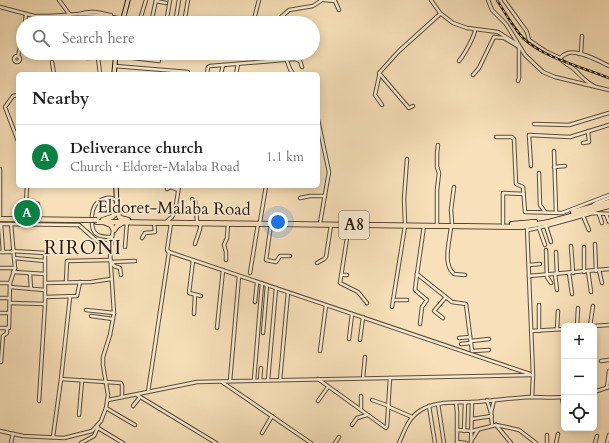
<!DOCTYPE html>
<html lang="en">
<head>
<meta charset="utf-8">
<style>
  body { margin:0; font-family:Cardo,serif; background:#f2f2f2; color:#202124 }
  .controls { position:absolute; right:12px; bottom:12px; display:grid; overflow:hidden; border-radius:6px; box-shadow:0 2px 10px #0003 }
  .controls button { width:36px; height:36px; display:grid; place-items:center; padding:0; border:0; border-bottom:1px solid #e0e0e0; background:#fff; color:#202124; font:20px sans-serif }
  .you { position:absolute; left:278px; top:222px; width:14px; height:14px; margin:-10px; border:3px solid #fff; border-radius:50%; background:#1a73e8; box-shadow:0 0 0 6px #1a73e833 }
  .badge { display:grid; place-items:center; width:26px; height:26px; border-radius:50%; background:#0b8043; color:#fff; font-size:13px; font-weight:700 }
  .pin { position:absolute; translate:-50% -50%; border:2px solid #fff; box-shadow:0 1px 4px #0006 }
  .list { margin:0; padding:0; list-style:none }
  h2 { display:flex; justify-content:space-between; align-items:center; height:52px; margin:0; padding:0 16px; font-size:17px }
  h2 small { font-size:13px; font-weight:400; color:#757577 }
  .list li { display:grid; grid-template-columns:26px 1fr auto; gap:12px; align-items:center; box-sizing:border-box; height:64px; padding:0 16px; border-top:1px solid #e0e0e0 }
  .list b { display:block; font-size:15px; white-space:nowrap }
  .list p { margin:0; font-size:13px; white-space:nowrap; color:#757577 }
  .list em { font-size:13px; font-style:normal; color:#757577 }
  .icon { flex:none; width:22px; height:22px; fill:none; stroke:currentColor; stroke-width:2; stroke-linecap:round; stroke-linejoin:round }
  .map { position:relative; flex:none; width:609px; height:443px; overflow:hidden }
  .search { position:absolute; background:#fff; box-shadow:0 2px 10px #0003; left:16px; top:16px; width:304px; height:44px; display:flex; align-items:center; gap:10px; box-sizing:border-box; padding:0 14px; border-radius:22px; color:#757577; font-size:15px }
  .panel { position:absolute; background:#fff; box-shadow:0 2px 10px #0003; left:16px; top:72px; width:304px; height:116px; border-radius:6px }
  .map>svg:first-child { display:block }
</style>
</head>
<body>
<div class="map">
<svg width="609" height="443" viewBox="0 0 609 443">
  <rect width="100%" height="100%" fill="#f8e1ba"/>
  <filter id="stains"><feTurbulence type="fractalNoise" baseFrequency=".005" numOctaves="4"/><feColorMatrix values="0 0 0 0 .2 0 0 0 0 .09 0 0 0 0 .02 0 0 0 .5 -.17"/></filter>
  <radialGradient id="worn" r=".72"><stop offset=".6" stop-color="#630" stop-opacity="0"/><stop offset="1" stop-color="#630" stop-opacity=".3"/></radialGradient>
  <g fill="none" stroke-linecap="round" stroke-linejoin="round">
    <g stroke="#594c3c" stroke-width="4.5">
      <g id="minor">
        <path d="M 59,0 L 70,15"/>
        <path d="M 324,0 L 335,1 L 339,10"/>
        <path d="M 431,0 L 440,13 L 453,23 L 467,28 L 498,32 L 517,44"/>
        <path d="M 488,0 L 492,10 L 506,24 L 525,55 L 543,72 L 555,77 L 609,90"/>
        <path d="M 504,0 L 527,32 L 529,40 L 547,52 L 560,58 C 562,56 565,54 568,53 C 579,50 599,61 609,66"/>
        <path d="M 156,1 L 166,3"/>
        <path d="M 0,7 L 34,16 L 49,16 L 80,14 L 101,15 L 123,19"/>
        <path d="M 80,14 C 90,10 101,13 111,15"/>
        <path d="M 25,23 L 26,14"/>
        <path d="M 139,23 L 146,0"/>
        <path d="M 151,23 L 156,0"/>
        <path d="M 166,23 L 170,0"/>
        <path d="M 175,23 L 179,0"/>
        <path d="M 184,23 L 188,0"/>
        <path d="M 253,23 L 259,0"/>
        <path d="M 263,23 L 279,19 L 289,10 L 313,6 L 322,0"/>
        <path d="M 284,53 L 290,69 L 293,74"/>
        <path d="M 579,54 L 581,53 L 582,36"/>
        <path d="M 18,56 L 23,36"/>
        <circle cx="17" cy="59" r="3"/>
        <path d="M 98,57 L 100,74"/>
        <path d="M 87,58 L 116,56 L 159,61"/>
        <path d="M 560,58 C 564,64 570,65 575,70 C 581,76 586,82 594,86"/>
        <path d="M 459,61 C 464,55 475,36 475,29"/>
        <path d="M 52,62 L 54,74"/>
        <path d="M 115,66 L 188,72"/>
        <path d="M 379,73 L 409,108 L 413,106"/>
        <path d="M 207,74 L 208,67 L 210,66 L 295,59 L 300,61 L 302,67"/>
        <path d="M 221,74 L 223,65"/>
        <path d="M 236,74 L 238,64"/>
        <path d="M 473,75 L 479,68 L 494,37 L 504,38 L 519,47"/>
        <path d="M 518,81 L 519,78 L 519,47"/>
        <path d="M 18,95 L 13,96 L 5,107 L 18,141"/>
        <path d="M 382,105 L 375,95 L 380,72 L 399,51 L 440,14"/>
        <path d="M 318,120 L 329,172 L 320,223"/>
        <path d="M 534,124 L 569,125 L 609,113"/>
        <path d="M 496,137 L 512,137 L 514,139 L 516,184 L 523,187 L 525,212 L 562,213 L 609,195"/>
        <path d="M 583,143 L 589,142 L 588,131"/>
        <path d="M 554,151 L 556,212"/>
        <path d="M 531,166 L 529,135 L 570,137 L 609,125"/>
        <path d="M 554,167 L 565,166"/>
        <path d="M 0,169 L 0,219"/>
        <path d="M 539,173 L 540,205 L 545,212"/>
        <path d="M 167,189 L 171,187 L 178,190"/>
        <path d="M 300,198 L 310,196 L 325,196"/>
        <path d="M 192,199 L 195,201 L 197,221"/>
        <path d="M 35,203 L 38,204 L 38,217"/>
        <path d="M 593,205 L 596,203 L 609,198"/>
        <path d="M 599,214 L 602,223"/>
        <path d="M 606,214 L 609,222"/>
        <path d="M 583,216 L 589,230"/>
        <path d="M 25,218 L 27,186"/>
        <path d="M 167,221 L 172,217 L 175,211 L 179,186"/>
        <path d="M 260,222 L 266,186"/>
        <path d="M 405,223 L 404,199 L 407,159"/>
        <path d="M 437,223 L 437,190 L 439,173 L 437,167 L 437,153 L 438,145"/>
        <path d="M 452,223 L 451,210 L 454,187"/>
        <path d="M 0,224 L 79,225 L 98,242 L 111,244"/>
        <path d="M 1,224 L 3,252"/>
        <path d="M 271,224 L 266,260 L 276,262 L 280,256 L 290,256"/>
        <path d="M 503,224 L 503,193 L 524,194"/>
        <path d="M 349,225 L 340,283 L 358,292 L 367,303"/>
        <path d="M 424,226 L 417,274 L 452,302 L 466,304 L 472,351 L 489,350"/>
        <path d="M 451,226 C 450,241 442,264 454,274 L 465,275"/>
        <path d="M 546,226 L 551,242"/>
        <path d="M 527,227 L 533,375 L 532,397"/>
        <path d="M 539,228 L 545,245"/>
        <path d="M 528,230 L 546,226 L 593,213 L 609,214"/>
        <path d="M 112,236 L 110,237 C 107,237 102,237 98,235 C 89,231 91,210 96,204 C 99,200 103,199 107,198 C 111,197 113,198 116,200"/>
        <path d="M 142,238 L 145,233 L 155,232 L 154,223"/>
        <path d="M 195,244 C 197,236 200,233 201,223"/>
        <path d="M 595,244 L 596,271"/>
        <path d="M 571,246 L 573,273"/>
        <path d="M 125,247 L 127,222"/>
        <path d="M 584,247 L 584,272"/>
        <path d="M 546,250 L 547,277 L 551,283"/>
        <path d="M 12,251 L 45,253 L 45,261"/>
        <path d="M 0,252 L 12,252"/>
        <path d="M 169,252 L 530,374"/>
        <path d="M 556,252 L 557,274"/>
        <path d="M 193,260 L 189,293 L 201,296"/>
        <path d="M 226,260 L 226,252 L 224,245 L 227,238 L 228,224"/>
        <path d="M 111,262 L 135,261"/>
        <path d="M 112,262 L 114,266 L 120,268 L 121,275"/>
        <path d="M 317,263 L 324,259 L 326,257 L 331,225"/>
        <path d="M 529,265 L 540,264"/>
        <path d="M 0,268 L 15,268"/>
        <path d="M 599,270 L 602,283"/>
        <path d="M 588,271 L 591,292"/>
        <path d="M 13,272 L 45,274"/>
        <path d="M 250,273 L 258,224"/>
        <path d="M 569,273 L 572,294"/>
        <path d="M 30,274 L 31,289"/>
        <path d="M 417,274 L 415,290 L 427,300 L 422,307 L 420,324"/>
        <path d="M 555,274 L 557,290"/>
        <path d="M 341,275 L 347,275"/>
        <path d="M 529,276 L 609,269"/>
        <path d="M 66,282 L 67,261 L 110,260"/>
        <path d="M 0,283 L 10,283"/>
        <path d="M 45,283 L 91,282 L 111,279"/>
        <path d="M 10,287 L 45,290"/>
        <path d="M 45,297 L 77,296 L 80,282"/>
        <path d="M 0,298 L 9,298"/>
        <path d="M 393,300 L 407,300"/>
        <path d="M 255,302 L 257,282"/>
        <path d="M 10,303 L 45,304 L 45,261 L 14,258"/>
        <path d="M 539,305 L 539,331"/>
        <path d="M 392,307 L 405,226"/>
        <path d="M 86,310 L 114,313"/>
        <path d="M 0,313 L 9,313"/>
        <path d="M 194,314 L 195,295"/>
        <path d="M 91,316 L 113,319"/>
        <path d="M 443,318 L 434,311 L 446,297"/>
        <path d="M 577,326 L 578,308"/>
        <path d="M 590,326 L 593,306"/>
        <path d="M 594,326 L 609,325"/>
        <path d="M 0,328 L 9,328 L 10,283 L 15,268 L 11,224"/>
        <path d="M 217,328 L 223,270"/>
        <path d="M 557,329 L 558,311"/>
        <path d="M 531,331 L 564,329"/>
        <path d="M 263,333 L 267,285"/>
        <path d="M 459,338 L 470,337"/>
        <path d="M 349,339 L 352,314"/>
        <path d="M 360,340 L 363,317"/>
        <path d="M 471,341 L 489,339"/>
        <path d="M 461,344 L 471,343"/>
        <path d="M 320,351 L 326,305"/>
        <path d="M 601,361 L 609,360"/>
        <path d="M 1,362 L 3,336 L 7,333 L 7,329"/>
        <path d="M 363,378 L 365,357"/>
        <path d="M 61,379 L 121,383"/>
        <path d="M 318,379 L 386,428 L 387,426 L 390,378"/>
        <path d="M 254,380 L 262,283"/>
        <path d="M 260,380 L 261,368"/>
        <path d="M 268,380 L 276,288"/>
        <path d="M 280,380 L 288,292"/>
        <path d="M 230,381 L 239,276"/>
        <path d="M 222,382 L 311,443"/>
        <path d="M 607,388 L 609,371"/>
        <path d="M 148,392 L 169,252 L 167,250 L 171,223"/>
        <path d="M 594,392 L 609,387"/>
        <path d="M 137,395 L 216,443"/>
        <path d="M 122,397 L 122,385"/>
        <path d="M 562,398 L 564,409"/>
        <path d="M 108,400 L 197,382 L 533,375"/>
        <path d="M 372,400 L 389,406"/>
        <path d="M 487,400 L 491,413 L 492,425"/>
        <path d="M 39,401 L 45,304"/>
        <path d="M 318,401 L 328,387"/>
        <path d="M 456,403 L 457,412 L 457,443"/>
        <path d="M 438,404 L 444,443"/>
        <path d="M 133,406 L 140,397"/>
        <path d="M 429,406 L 435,443"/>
        <path d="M 389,407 L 412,417"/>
        <path d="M 106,408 L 135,425"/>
        <path d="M 361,410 L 361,396"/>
        <path d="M 491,413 L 494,400"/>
        <path d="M 79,415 L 82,380"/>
        <path d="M 472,419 L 492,416"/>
        <path d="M 352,425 L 357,418 L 367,415"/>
        <path d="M 496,425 L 511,443"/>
        <path d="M 98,428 L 123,443"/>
        <path d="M 457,430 L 472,431 L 496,425 L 506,427 L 519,430 L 536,443"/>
        <path d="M 0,431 L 23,436 L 64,438 L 92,431 L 101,421 L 106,408 L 108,395 L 103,365 L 103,357 L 110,335 L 114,313 L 110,252 L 113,230"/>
        <path d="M 464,431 L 465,402"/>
        <path d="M 262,433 L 272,416"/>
        <path d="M 53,437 L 61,379 L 70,297"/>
        <path d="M 471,441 L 478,430"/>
        <path d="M 457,442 L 466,443"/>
        <path d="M 11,443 L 13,434"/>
        <path d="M 81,443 L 94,436 L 98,427"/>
        <path d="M 335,443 L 339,437"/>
        <path d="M 399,443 C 405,430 408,418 421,410 C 435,401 455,403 472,402 C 491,401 511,398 530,397 C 541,397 553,398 564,397"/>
        <path d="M 471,443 L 472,402"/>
        <path d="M 547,443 L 547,435"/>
        <path d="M 556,443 L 558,434"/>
        <path d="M 595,443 L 597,436"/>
        <path d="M 607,443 L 609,435"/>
      </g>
    </g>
    <g stroke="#241a12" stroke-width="5.5">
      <g id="major">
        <path d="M 122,23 L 128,0"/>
        <path d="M 114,74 L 116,53"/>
        <path d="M 116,186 L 117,212"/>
      </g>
    </g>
    <g stroke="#241a12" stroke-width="6">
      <g id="highway">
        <path d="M 573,212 L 609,202"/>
        <path d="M 0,219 L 89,220"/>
        <path d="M 103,220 L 112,217 L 117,212 L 120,218 L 128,220"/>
        <path d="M 97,222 L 521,227 L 549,222 L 609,206"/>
        <path d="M 106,223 L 111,225 L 114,230 L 117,226 L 122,223"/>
        <path d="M 512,224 L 535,222"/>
      </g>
    </g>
    <use href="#minor" stroke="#faecd2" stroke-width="2.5"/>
    <use href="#major" stroke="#f8e1ba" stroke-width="3.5"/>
    <use href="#highway" stroke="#f8e1ba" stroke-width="4.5"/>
    <g stroke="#241a12" stroke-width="2.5">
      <path id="rail" d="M 497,0 C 505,13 513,27 523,38 C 544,58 582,67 609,78"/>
    </g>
    <use href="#rail" stroke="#faecd2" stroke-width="1" stroke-dasharray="3" stroke-linecap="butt"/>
    <g stroke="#241a12" stroke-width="6" stroke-linecap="butt">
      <path id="highway-bridge" d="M 89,220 L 97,220"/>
    </g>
    <use href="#highway-bridge" stroke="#f8e1ba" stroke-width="4.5"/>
  </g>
  <g text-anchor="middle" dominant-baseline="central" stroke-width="3.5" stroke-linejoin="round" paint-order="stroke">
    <rect fill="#faecd2" stroke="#64594c" stroke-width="1" x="339" y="211" width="30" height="28" rx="3"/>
    <g font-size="16" font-weight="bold" fill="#241a12">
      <text x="354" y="225">A8</text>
    </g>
    <g font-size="17" fill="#241a12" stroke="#faecd2">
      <text transform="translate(174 208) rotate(1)">Eldoret-Malaba Road</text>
    </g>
    <g font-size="19" letter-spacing="1" fill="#241a12" stroke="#faecd2">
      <text x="83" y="248">RIRONI</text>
    </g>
  </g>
  <rect width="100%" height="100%" filter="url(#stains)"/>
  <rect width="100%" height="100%" fill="url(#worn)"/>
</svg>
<div class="controls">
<button>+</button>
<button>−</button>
<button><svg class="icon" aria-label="locate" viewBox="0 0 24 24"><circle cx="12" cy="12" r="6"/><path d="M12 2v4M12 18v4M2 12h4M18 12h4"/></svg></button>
</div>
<div class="you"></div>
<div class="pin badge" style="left:27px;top:213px">A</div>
<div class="search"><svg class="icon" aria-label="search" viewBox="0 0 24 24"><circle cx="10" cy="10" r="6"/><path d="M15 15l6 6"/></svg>Search here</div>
<section class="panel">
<h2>Nearby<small></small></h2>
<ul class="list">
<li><span class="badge">A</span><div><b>Deliverance church</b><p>Church · Eldoret-Malaba Road</p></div><em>1.1 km</em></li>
</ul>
</section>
</div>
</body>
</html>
